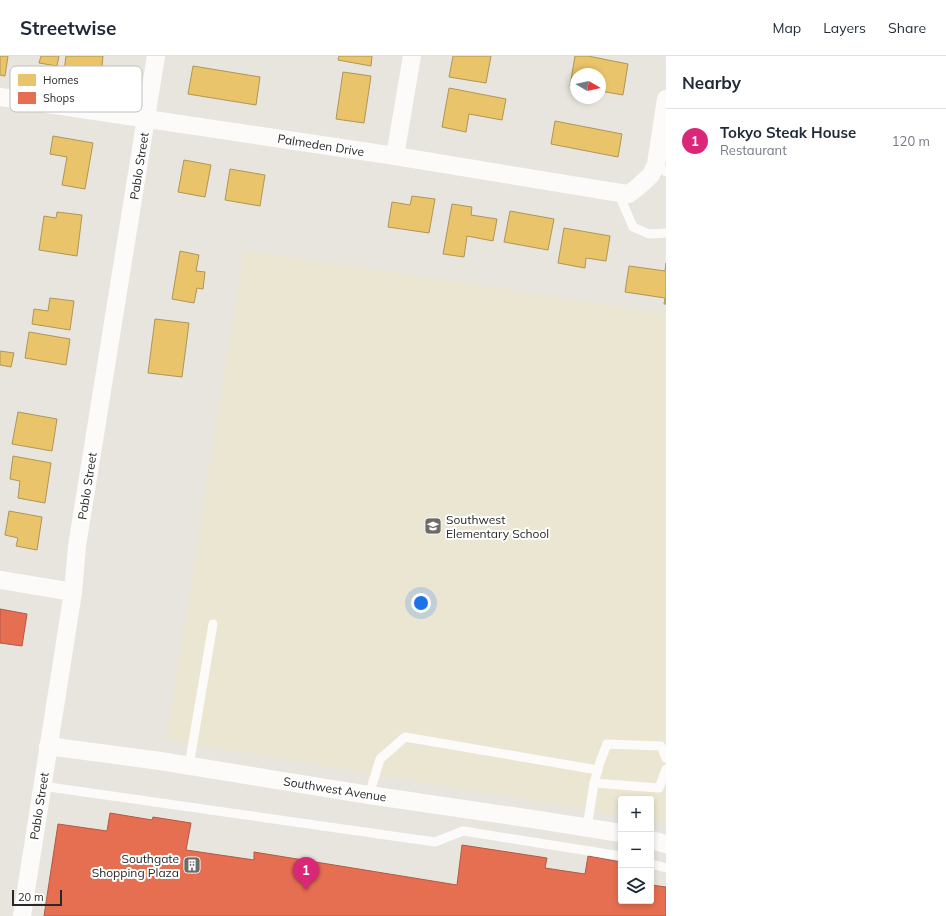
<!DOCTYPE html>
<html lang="en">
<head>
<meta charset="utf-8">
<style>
  body { margin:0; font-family:Mulish,sans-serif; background:#f6f6f7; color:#1f2937 }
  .controls { position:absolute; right:12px; bottom:12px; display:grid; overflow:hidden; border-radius:4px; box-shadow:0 2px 6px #0003 }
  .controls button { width:36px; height:36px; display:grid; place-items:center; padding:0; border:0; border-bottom:1px solid #e0e1e3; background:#fff; color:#1f2937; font:20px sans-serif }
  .compass { position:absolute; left:570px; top:12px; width:36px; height:36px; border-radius:50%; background:#fff; box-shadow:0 2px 6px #0003; rotate:99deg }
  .scale { position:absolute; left:12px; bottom:10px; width:50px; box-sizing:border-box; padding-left:4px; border:2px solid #292929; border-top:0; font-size:11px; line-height:14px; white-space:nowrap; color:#292929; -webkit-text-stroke:3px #fff; paint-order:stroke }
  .you { position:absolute; left:421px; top:547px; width:14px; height:14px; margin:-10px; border:3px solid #fff; border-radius:50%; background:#1a73e8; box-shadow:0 0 0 6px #1a73e833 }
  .badge { display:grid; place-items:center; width:26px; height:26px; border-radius:50%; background:#db2777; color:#fff; font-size:13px; font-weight:700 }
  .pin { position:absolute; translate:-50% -33px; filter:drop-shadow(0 1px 2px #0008) }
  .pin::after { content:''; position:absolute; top:21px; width:14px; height:12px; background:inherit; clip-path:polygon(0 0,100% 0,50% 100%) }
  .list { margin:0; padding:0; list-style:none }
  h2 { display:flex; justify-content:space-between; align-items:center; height:52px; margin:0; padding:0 16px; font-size:17px }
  h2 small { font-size:13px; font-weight:400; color:#747a83 }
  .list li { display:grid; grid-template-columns:26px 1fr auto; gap:12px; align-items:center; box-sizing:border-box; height:64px; padding:0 16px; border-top:1px solid #e0e1e3 }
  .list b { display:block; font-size:15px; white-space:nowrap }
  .list p { margin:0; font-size:13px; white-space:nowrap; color:#747a83 }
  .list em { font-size:13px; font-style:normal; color:#747a83 }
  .icon { flex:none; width:22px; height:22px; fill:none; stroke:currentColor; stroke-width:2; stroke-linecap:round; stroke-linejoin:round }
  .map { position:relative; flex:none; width:666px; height:860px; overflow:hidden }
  header { display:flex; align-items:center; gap:24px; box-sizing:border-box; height:56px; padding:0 20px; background:#fff; border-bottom:1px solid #e0e1e3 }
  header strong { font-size:19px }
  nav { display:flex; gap:22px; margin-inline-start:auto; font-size:14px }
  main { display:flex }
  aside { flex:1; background:#fff }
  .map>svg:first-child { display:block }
</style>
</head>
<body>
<header>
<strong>Streetwise</strong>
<nav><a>Map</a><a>Layers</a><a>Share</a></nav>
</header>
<main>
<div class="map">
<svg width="666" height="860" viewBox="0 0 666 860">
  <rect width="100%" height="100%" fill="#e8e5de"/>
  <path fill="#ebe6d2" d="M 244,194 L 666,257 L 666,767 L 651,764 L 651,743 L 621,743 L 621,759 L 166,684 Z"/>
  <g fill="#e9c46a" stroke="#af9656">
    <path d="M 0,0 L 8,0 L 5,20 L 0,19 Z"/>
    <path d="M 41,0 L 59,0 L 57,10 L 39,7 Z"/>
    <path d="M 66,0 L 103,0 L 101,20 L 64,15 Z"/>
    <path d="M 339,0 L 372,0 L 371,10 L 338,4 Z"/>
    <path d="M 453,0 L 491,0 L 486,27 L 449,21 Z"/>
    <path d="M 575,0 L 588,0 L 628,8 L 623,39 L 600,35 L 600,18 L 576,18 L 576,31 L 570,30 Z"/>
    <path d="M 193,10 L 260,21 L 256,49 L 188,38 Z"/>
    <path d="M 343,16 L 371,20 L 364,67 L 336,63 Z"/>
    <path d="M 449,32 L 506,43 L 502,64 L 469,58 L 466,76 L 442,71 Z"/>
    <path d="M 555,65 L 622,78 L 618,101 L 551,88 Z"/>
    <path d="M 53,80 L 93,87 L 85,133 L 62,129 L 67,101 L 50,98 Z"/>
    <path d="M 184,104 L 211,109 L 205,141 L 178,136 Z"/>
    <path d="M 230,113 L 265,119 L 260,150 L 225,144 Z"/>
    <path d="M 412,140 L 435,143 L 429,177 L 388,171 L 392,146 L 410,149 Z"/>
    <path d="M 452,148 L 472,151 L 471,159 L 497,163 L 493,185 L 467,180 L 464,201 L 443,198 Z"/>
    <path d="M 510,155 L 554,163 L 548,194 L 504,186 Z"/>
    <path d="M 57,156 L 82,159 L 77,200 L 39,194 L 44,160 L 56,162 Z"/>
    <path d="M 564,172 L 610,180 L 606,205 L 586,202 L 585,212 L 558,207 Z"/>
    <path d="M 180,195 L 199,199 L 196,215 L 205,216 L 203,233 L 197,232 L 194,247 L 172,243 Z"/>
    <path d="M 666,207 L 666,248 L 664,248 L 665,242 L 625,236 L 629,210 L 665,215 Z"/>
    <path d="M 50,242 L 74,245 L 70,274 L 32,268 L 34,253 L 48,255 Z"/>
    <path d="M 155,263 L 189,267 L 182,321 L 148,317 Z"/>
    <path d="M 29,276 L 70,283 L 66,309 L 25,302 Z"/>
    <path d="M 0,295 L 14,297 L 11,311 L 0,309 Z"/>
    <path d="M 18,356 L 57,363 L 52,395 L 12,388 Z"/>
    <path d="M 13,400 L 51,407 L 45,447 L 18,442 L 20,425 L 10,423 Z"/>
    <path d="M 9,455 L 42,461 L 37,494 L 16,490 L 18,482 L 5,479 Z"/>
  </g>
  <g fill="#e76f51" stroke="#ae5a45">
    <path d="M 0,553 L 27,558 L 22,590 L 0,587 Z"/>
    <path d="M 110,757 L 152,764 L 153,761 L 191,767 L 186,794 L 254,804 L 254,796 L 457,829 L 462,789 L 547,802 L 545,812 L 585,818 L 588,800 L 621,806 L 619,824 L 621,824 L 621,845 L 651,845 L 651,829 L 666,831 L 666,860 L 44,860 L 58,768 L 107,775 Z"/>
  </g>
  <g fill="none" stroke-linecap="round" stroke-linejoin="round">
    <g stroke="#fcfbfa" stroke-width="9">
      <path d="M 656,108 L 666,116"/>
      <path d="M 618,136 L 633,171 L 649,178 L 666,177"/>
      <path d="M 189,710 L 213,568"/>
      <path d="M 594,727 L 659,732 L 666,713"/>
      <path d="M 42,730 L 435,786 L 463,775 L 621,800"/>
      <path d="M 369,739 L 380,703 L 405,681 L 598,714"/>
      <path d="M 587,772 L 594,727 L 600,706 L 607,688 L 661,690 L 666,702"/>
      <path d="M 651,808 L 666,812"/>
    </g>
    <g stroke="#fcfbfa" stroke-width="18">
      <path d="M 0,41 L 395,100 L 608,135 L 629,138 L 639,130 L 651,119 L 656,108 L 666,43"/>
      <path d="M 395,100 L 412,0"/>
      <path d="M 0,524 L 73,536"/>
      <path d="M 48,690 L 160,705 L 369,739 L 539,764 L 621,777"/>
      <path d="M 651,784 L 666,788"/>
      <path d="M 22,860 L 73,536 L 77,490 L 156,0"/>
    </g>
  </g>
  <defs>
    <g id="school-square" transform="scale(0.9)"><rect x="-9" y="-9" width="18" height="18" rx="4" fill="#6c6b68" stroke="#fff"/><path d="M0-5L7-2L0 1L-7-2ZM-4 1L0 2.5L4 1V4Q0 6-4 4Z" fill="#fff"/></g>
    <g id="building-square" transform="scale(0.9)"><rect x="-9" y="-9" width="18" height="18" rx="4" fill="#6c6b68" stroke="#fff"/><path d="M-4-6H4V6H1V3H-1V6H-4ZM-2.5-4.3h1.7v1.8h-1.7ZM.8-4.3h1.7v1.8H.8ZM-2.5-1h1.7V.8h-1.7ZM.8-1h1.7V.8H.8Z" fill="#fff"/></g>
  </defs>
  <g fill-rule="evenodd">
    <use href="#school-square" x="433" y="470"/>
    <use href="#building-square" x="192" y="809"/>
  </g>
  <g text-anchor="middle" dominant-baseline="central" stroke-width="4" stroke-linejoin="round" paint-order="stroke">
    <g font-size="12" fill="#292929" stroke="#fff">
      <text transform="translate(321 89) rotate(9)">Palmeden Drive</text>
      <text transform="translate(139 110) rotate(-81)">Pablo Street</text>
      <text transform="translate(87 430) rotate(-81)">Pablo Street</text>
      <text transform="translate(335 733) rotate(9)">Southwest Avenue</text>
      <text transform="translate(39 750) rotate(-81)">Pablo Street</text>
    </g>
    <g font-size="12" fill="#292929" stroke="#fff" text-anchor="start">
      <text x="446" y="463">Southwest<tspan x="446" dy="14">Elementary School</tspan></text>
      <text x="179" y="802" text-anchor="end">Southgate<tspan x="179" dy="14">Shopping Plaza</tspan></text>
    </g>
  </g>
  <rect x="10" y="10" width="132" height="46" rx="6" fill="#fff" stroke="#bfbfbf" stroke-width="1"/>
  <rect x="18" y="18" width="18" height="12" fill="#e9c46a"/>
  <rect x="18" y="36" width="18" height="12" fill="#e76f51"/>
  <g font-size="11" fill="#292929">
    <text x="43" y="28">Homes</text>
    <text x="43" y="46">Shops</text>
  </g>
</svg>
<div class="controls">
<button>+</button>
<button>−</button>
<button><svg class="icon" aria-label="layers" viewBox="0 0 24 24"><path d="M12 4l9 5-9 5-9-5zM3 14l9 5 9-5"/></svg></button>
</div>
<svg class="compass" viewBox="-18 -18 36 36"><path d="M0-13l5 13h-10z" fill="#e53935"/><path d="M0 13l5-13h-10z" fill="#747a83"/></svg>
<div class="scale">20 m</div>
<div class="you"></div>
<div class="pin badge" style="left:306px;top:834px">1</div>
</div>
<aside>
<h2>Nearby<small></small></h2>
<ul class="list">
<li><span class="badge">1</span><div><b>Tokyo Steak House</b><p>Restaurant</p></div><em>120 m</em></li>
</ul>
</aside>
</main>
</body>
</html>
